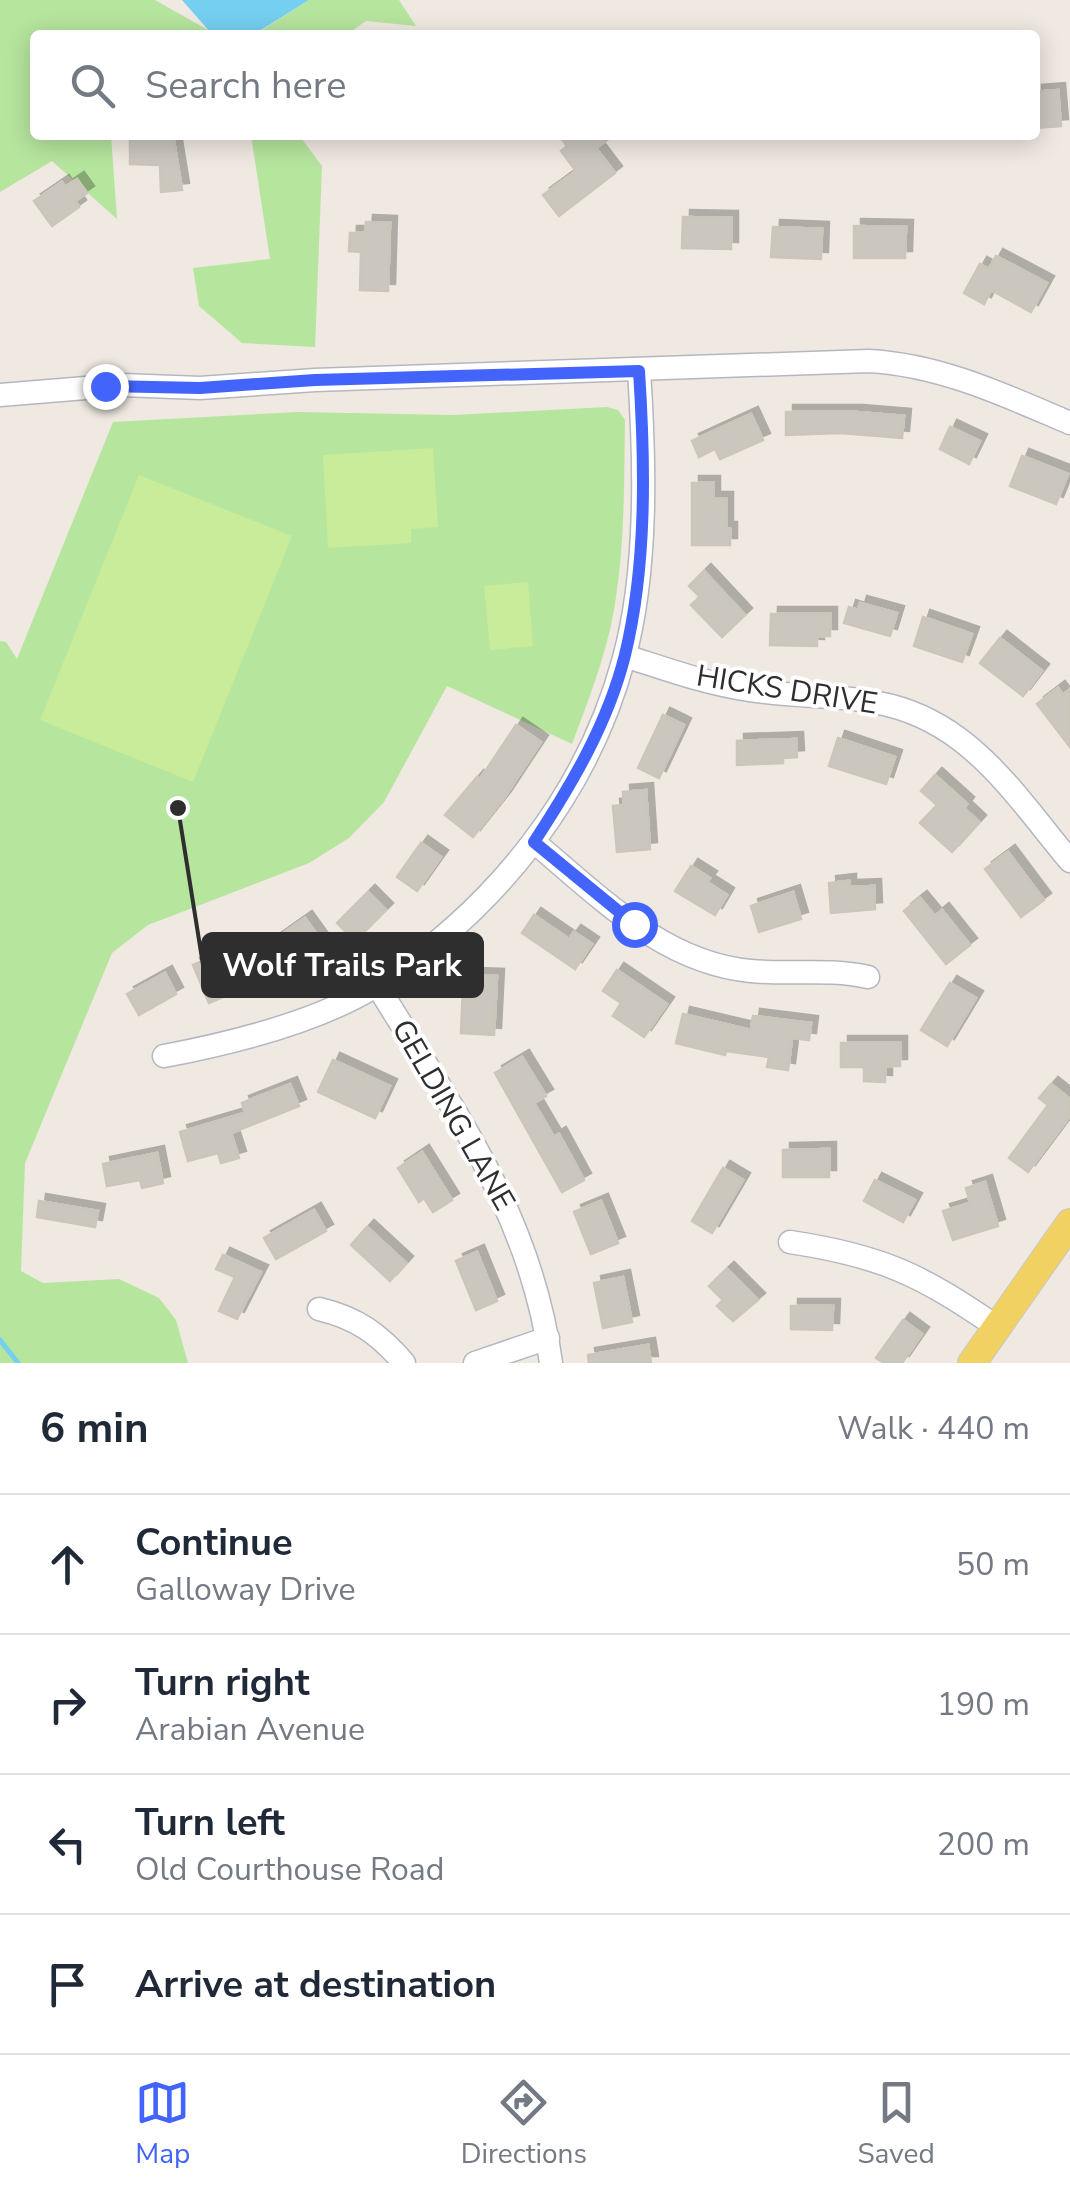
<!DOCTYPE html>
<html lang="en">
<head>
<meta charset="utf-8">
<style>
  body { margin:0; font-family:"Nunito Sans",sans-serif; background:#f6f6f7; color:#1f2937 }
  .stop { position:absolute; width:30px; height:30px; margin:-22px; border:8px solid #4264fb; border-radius:50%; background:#fff }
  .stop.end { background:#4264fb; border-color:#fff; box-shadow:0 2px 10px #0008 }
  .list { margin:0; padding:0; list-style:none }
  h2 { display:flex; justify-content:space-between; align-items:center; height:130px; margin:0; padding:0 40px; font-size:42px }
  h2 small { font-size:32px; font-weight:400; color:#747a83 }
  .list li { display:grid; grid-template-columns:65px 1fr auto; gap:30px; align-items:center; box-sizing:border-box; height:140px; padding:0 40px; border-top:2px solid #e0e1e3 }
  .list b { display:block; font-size:38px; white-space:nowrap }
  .list p { margin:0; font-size:32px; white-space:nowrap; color:#747a83 }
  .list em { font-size:32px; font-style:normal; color:#747a83 }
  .icon { flex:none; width:55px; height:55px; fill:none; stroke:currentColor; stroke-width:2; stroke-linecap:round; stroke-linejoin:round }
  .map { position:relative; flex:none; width:1070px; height:1363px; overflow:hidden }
  .search { position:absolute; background:#fff; box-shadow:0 5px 25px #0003; left:30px; right:30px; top:30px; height:110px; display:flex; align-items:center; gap:25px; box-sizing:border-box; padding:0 35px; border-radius:10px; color:#747a83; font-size:38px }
  .sheet { height:690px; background:#fff }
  nav { display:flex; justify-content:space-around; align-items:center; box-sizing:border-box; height:140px; border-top:2px solid #e0e1e3; background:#fff; font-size:28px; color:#747a83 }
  nav a { display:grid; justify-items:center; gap:5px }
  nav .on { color:#4264fb }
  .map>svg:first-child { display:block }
</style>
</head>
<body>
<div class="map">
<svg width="1070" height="1363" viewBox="0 0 1070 1363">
  <defs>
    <filter id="shadow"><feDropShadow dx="7" dy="-7" stdDeviation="0" flood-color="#0004"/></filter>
  </defs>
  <rect width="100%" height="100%" fill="#efe9e1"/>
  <g fill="#b6e59e">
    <path d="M 0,0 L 155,0 L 217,35 L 35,35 L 35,135 L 111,135 L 117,219 L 52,161 L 0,192 Z"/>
    <path d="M 309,0 L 399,0 L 416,26 L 366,21 L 346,35 L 236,35 L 262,30 Z"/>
    <path d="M 251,135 L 299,135 L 322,166 L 315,347 L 242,343 L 199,306 L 193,268 L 270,259 Z"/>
    <path d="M 607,407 L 618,410 L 625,420 C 624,479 625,538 616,597 C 609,648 590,696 572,744 L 447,686 L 384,802 L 349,838 L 309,863 L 148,925 L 112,953 L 25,1163 L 21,1271 L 43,1283 L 119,1279 L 159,1298 L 176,1320 L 188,1363 L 0,1363 L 0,641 L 6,642 L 17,659 L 113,422 L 297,412 L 453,415 Z"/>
  </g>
  <g fill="#c9ec9a">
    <path d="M 433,448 L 438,527 L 411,529 L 411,543 L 328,548 L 323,455 Z"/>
    <path d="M 139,475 L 292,536 L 193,782 L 40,720 Z"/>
    <path d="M 528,582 L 533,646 L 490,650 L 484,586 Z"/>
  </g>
  <path fill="#75cff0" d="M 182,0 L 309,0 L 261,30 L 217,35 L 211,33 Z"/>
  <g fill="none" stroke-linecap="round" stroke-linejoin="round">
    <path stroke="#75cff0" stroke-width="5" d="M 0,1340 L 18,1363"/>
  </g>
  <g fill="#cbc7bf" stroke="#cbc5ba" stroke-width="2.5" filter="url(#shadow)">
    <path d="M 1058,90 L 1061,126 L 1035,128 L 1035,92 Z"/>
    <path d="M 173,135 L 182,190 L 161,192 L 160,165 L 130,164 L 130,136 Z"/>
    <path d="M 559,135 L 614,135 L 596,148 L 615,173 L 559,216 L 543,195 L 576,171 L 561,151 L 567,146 Z"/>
    <path d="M 77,179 L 87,193 L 75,201 L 79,207 L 52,226 L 34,201 L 62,182 L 65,187 Z"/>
    <path d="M 683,217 L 731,218 L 731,249 L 682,248 Z"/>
    <path d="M 366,222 L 390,223 L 388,291 L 360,290 L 361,252 L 349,251 L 350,233 L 365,233 Z"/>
    <path d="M 854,226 L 906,227 L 905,258 L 854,258 Z"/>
    <path d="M 773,227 L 822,229 L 821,259 L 771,257 Z"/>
    <path d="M 996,256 L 1047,283 L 1031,312 L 991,290 L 984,304 L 964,293 L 980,264 L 989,269 Z"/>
    <path d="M 786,412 L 856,412 L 904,416 L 902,438 L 840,433 L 786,435 Z"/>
    <path d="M 751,414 L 763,440 L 720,459 L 715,449 L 699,457 L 692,441 Z"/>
    <path d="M 950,427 L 980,441 L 969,464 L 940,449 Z"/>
    <path d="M 1022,456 L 1068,474 L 1056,504 L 1010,486 Z"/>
    <path d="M 692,483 L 713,483 L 713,499 L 726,499 L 726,529 L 730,529 L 730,545 L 692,545 Z"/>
    <path d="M 704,571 L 745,615 L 722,637 L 691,605 L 700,597 L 689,586 Z"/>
    <path d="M 860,603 L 897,613 L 890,636 L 844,623 L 849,607 L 858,610 Z"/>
    <path d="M 771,614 L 830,614 L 830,636 L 817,636 L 817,646 L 770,645 Z"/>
    <path d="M 923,617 L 972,634 L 962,662 L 914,646 Z"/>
    <path d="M 1000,638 L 1042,671 L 1023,696 L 980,663 Z"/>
    <path d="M 1058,688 L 1063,695 L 1070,689 L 1070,747 L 1037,704 Z"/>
    <path d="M 663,715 L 684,725 L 659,778 L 638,768 Z"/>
    <path d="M 516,725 L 541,742 L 504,798 L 473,837 L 445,815 L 477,777 L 480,779 Z"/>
    <path d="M 838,738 L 895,757 L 886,784 L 829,766 Z"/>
    <path d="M 796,739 L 797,757 L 783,758 L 783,763 L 737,765 L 737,741 Z"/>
    <path d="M 935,775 L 967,804 L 964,808 L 979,822 L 952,852 L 920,823 L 937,805 L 921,791 Z"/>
    <path d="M 646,790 L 650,849 L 617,852 L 613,806 L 624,805 L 623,792 Z"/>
    <path d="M 421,843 L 441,857 L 417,891 L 397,877 Z"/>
    <path d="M 1008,852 L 1044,900 L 1021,917 L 985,869 Z"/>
    <path d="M 691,866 L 710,878 L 707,882 L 727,895 L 715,915 L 675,891 Z"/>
    <path d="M 849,881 L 849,887 L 874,886 L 875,909 L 831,913 L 829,883 Z"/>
    <path d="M 368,892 L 386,910 L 355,941 L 337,923 Z"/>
    <path d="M 793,892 L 801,919 L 759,932 L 751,906 Z"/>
    <path d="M 920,898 L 935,916 L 942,910 L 970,945 L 946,964 L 904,911 Z"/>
    <path d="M 534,915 L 569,939 L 574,932 L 592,944 L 575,969 L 522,933 Z"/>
    <path d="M 305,918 L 323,943 L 286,969 L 268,944 Z"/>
    <path d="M 243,944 L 259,981 L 209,1003 L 193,965 Z"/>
    <path d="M 617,970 L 667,1004 L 644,1037 L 613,1016 L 621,1003 L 603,991 Z"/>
    <path d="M 165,973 L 176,994 L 139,1015 L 127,994 Z"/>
    <path d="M 473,975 L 497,976 L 494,1035 L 461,1033 L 463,987 L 472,988 Z"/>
    <path d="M 950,983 L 976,998 L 947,1046 L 921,1030 Z"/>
    <path d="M 683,1014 L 751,1030 L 753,1016 L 811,1023 L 809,1040 L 792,1038 L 788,1070 L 767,1067 L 769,1057 L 726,1051 L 725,1055 L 676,1043 Z"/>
    <path d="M 841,1043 L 900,1043 L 900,1066 L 885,1066 L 885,1082 L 864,1081 L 864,1067 L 841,1067 Z"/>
    <path d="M 522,1057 L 546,1096 L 534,1103 L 554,1137 L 559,1134 L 584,1180 L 562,1192 L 495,1073 Z"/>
    <path d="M 333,1060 L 390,1086 L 375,1118 L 318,1092 Z"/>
    <path d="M 290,1084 L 299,1106 L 231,1133 L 239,1158 L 221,1163 L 218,1153 L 188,1161 L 180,1132 L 245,1113 L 242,1103 Z"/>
    <path d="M 1051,1084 L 1070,1099 L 1070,1116 L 1028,1172 L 1009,1158 L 1048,1105 L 1039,1098 Z"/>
    <path d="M 829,1149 L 829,1177 L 783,1177 L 783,1150 Z"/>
    <path d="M 422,1152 L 452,1200 L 433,1212 L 424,1198 L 419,1202 L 398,1168 Z"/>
    <path d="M 157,1153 L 163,1183 L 142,1188 L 140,1180 L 107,1186 L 103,1164 Z"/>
    <path d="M 723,1168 L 743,1180 L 712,1233 L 692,1221 Z"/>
    <path d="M 875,1180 L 915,1200 L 903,1222 L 864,1201 Z"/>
    <path d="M 985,1182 L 998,1226 L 953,1240 L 943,1211 L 970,1203 L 966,1188 Z"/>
    <path d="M 39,1201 L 98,1211 L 95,1227 L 37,1217 Z"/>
    <path d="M 601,1201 L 618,1243 L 591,1254 L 574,1212 Z"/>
    <path d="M 314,1210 L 326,1231 L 276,1259 L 264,1238 Z"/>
    <path d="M 367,1227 L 406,1263 L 390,1281 L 351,1245 Z"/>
    <path d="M 477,1252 L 497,1301 L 476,1310 L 456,1261 Z"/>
    <path d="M 223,1255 L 261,1272 L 237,1319 L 219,1311 L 235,1277 L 216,1269 Z"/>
    <path d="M 727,1269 L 758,1300 L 733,1321 L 717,1306 L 723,1300 L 709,1286 Z"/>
    <path d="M 623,1277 L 632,1322 L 603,1328 L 594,1283 Z"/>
    <path d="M 791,1306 L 833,1306 L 832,1330 L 791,1329 Z"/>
    <path d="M 903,1320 L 922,1334 L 902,1363 L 884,1363 L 876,1358 Z"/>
    <path d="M 648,1345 L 651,1363 L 589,1363 L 588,1355 Z"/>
  </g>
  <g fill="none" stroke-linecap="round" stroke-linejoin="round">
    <g stroke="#b4b7c1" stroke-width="25">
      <g id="minor">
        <path d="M 0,395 L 122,385 L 200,388 L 315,380 L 869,361 C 941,365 1004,395 1070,423"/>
        <path d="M 625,656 C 666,669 707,684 750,690 C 834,703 895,686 968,746 C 1007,778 1038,823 1070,861"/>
        <path d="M 534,842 C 599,896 663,963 751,971 C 791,975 828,968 868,977"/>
        <path d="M 377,985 C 453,1110 531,1214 551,1363"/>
        <path d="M 164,1056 C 233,1043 319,1022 379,984 C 496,909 588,793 624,658 C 648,570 645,461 639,371"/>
        <path d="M 790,1242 C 883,1256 921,1275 997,1327"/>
        <path d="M 319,1309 C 357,1318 379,1334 404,1363"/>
        <path d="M 475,1363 L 548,1338"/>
      </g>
    </g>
    <g stroke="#c9c9c9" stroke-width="30">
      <path id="major" d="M 972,1363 L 1070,1223"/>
    </g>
    <use href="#minor" stroke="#fff" stroke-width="22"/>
    <use href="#major" stroke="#f2d163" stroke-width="28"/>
  </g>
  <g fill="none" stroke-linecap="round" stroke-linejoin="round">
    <path stroke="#4264fb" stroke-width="12" d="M 105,386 L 200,388 L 315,380 L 639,371 C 645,463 647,565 625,655 C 608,723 572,784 534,842 L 634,924"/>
  </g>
  <g text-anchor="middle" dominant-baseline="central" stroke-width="8" stroke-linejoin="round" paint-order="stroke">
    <g font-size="30" fill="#2e2e2e" stroke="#fff">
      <text transform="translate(787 690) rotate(9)">HICKS DRIVE</text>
      <text transform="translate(453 1115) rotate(60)">GELDING LANE</text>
    </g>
  </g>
  <path fill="none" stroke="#2e2e2e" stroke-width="4" d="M178 808L203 965"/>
  <circle fill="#2e2e2e" stroke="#fff" stroke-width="4" cx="178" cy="808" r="10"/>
  <rect fill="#2e2e2e" stroke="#2e2e2e" stroke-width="4" x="203" y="934" width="279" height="62" rx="10"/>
  <g font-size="32" text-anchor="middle" font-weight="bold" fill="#fff">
    <text x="342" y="976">Wolf Trails Park</text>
  </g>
</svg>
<div class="stop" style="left:634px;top:924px"></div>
<div class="stop end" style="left:105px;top:386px"></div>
<div class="search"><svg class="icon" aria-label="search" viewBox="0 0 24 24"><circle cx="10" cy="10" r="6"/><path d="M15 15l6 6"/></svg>Search here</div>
</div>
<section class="sheet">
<h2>6 min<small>Walk · 440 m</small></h2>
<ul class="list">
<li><svg class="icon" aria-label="ahead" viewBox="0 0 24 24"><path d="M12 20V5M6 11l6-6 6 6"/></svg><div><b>Continue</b><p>Galloway Drive</p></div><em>50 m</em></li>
<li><svg class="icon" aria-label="right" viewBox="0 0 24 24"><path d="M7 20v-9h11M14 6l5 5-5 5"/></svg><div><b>Turn right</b><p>Arabian Avenue</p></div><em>190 m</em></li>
<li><svg class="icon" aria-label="left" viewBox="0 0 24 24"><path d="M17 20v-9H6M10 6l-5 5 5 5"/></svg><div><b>Turn left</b><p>Old Courthouse Road</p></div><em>200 m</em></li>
<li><svg class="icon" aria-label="arrive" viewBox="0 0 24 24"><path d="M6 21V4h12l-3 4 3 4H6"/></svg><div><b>Arrive at destination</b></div></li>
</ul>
</section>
<nav>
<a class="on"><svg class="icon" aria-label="map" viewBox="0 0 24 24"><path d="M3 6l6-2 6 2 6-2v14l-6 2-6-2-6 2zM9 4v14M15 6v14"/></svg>Map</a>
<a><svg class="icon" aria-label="directions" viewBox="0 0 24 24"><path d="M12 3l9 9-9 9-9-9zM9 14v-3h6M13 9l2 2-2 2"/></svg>Directions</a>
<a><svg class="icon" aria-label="saved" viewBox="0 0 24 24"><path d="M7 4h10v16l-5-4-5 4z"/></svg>Saved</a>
</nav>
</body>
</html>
